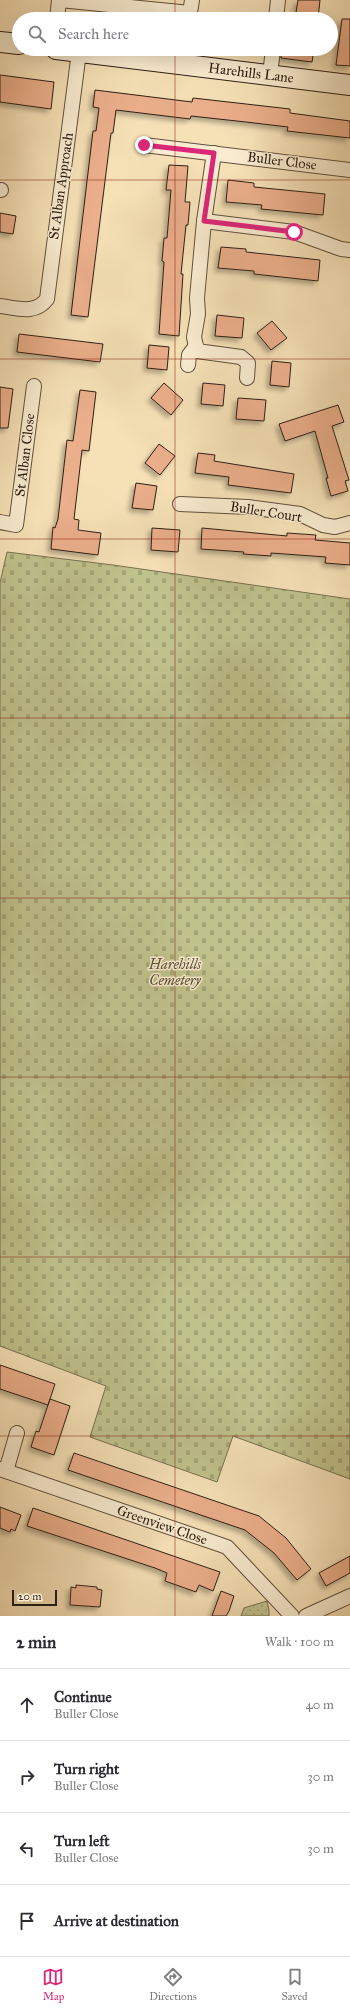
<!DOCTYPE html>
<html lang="en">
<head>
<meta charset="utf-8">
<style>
  body { margin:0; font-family:"IM FELL Great Primer",serif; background:#f7f7f7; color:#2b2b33 }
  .scale { position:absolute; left:12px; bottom:10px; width:45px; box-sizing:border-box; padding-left:4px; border:2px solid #2e2014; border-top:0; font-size:11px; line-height:14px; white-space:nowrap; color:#2e2014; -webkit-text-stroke:3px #f9ecd0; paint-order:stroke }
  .stop { position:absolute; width:12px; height:12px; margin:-9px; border:3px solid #db2777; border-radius:50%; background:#fff }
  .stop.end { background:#db2777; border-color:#fff; box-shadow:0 1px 4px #0008 }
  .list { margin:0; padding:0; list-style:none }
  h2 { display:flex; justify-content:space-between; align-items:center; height:52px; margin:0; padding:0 16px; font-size:17px }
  h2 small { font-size:13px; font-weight:400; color:#7c7c81 }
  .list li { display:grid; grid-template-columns:26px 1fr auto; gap:12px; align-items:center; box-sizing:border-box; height:72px; padding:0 16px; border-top:1px solid #e1e1e2 }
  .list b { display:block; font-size:15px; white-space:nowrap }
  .list p { margin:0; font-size:13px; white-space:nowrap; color:#7c7c81 }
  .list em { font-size:13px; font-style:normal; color:#7c7c81 }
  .icon { flex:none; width:22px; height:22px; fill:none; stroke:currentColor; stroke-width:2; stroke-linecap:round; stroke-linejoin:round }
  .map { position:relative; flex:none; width:350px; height:1616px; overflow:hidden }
  .search { position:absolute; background:#fff; box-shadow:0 4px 16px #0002; left:12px; right:12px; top:12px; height:44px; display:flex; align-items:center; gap:10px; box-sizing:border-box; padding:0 14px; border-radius:22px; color:#7c7c81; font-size:15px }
  .sheet { height:340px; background:#fff }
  nav { display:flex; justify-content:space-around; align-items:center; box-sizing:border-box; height:56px; border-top:1px solid #e1e1e2; background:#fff; font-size:11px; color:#7c7c81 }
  nav a { display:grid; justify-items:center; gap:2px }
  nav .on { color:#db2777 }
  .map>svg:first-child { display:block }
</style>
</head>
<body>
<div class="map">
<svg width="350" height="1616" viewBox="0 0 350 1616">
  <defs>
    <pattern id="grass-dots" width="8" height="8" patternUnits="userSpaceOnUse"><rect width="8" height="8" fill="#c0c28c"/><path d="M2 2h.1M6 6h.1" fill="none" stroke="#a5a678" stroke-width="1.8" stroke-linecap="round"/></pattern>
    <pattern id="cemetery-stones" width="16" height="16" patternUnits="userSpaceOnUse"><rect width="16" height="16" fill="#c0c28c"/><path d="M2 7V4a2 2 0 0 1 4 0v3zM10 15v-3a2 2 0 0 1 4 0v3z" fill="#a5a678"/></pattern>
    <filter id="shadow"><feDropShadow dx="-3.5" dy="3.5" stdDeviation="2" flood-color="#0004"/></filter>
  </defs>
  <rect width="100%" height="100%" fill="#f6e1b7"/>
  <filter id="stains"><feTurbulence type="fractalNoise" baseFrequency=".005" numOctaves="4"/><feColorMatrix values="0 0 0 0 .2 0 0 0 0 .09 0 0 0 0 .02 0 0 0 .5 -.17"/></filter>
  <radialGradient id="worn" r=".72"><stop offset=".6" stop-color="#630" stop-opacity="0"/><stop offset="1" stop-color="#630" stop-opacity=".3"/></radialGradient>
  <path fill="url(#grass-dots)" stroke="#777150" d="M 267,1601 L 269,1610 L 269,1616 L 241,1616 L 244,1608 Z"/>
  <path fill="url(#cemetery-stones)" stroke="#777150" d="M 7,552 L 113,565 L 350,599 L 350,1479 L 233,1436 L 217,1482 L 90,1437 L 106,1386 L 0,1346 L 0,583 Z"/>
  <g fill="#ebaf8b" stroke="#2e2014" filter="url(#shadow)">
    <path d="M 298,0 L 320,0 L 318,19 L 295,19 Z"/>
    <path d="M 342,19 L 350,19 L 350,66 L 336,65 Z"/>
    <path d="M 281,49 L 314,49 L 312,62 L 281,58 Z"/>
    <path d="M 0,75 L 54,82 L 51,109 L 0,102 Z"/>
    <path d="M 95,90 L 192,102 L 193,98 L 290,109 L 290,113 L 350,121 L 350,138 L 287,131 L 288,127 L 246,122 L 191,116 L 190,119 L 116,110 L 113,133 L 111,133 L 88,317 L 71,315 L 93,131 L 96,131 L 99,108 L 93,107 Z"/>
    <path d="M 169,165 L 188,166 L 185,202 L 190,202 L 188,225 L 186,225 L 181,274 L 183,274 L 179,336 L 159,334 L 164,262 L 162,261 L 164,238 L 167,238 L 171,190 L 166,190 Z"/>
    <path d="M 228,180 L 254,183 L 254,187 L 325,194 L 323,215 L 261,209 L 262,205 L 226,202 Z"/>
    <path d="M 0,213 L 16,216 L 13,234 L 0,232 Z"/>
    <path d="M 221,247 L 246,249 L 246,252 L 320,260 L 318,281 L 254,274 L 254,271 L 218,268 Z"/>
    <path d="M 217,315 L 244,318 L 242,338 L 215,336 Z"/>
    <path d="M 272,321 L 287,338 L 271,350 L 257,333 Z"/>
    <path d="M 19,334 L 103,344 L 100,362 L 17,352 Z"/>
    <path d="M 149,345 L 169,347 L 167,370 L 147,368 Z"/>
    <path d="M 272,361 L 291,363 L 289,387 L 270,385 Z"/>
    <path d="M 164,383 L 183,400 L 171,415 L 151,398 Z"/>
    <path d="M 203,383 L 225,385 L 223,406 L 201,404 Z"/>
    <path d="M 0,387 L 13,389 L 8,428 L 0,428 Z"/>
    <path d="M 80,390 L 96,392 L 89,451 L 82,450 L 74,519 L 79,520 L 78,530 L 101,533 L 98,555 L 51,549 L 53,527 L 55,528 L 58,519 L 67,440 L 73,441 Z"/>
    <path d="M 238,398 L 266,400 L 264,421 L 236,419 Z"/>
    <path d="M 338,405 L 344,422 L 332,426 L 349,480 L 345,481 L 348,491 L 331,496 L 326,478 L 328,478 L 315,431 L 285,441 L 279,424 Z"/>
    <path d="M 159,444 L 175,456 L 160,475 L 145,463 Z"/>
    <path d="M 198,453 L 215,455 L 214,461 L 294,474 L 291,493 L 228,485 L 229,477 L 195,473 Z"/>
    <path d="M 136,483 L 157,486 L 153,510 L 132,508 Z"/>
    <path d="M 152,528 L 180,530 L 178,552 L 151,550 Z"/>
    <path d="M 202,528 L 287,536 L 287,533 L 316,535 L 315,540 L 350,543 L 350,565 L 325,563 L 326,557 L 271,553 L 271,556 L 243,554 L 244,552 L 201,549 Z"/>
    <path d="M 0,1365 L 55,1384 L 48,1405 L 50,1399 L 70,1406 L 54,1455 L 31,1447 L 36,1431 L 39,1432 L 48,1405 L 0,1389 Z"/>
    <path d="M 74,1453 L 259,1516 L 286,1538 L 311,1569 L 297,1580 L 274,1553 L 245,1530 L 68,1470 Z"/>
    <path d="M 0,1507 L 21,1515 L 15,1531 L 11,1529 L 10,1532 L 0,1528 Z"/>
    <path d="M 33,1508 L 220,1572 L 213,1591 L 199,1585 L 196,1592 L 165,1581 L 167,1573 L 155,1568 L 27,1526 Z"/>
    <path d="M 350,1556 L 350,1573 L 326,1586 L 319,1573 Z"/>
    <path d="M 76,1585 L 97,1587 L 97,1589 L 102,1590 L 100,1607 L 70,1605 L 71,1587 L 76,1588 Z"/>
    <path d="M 221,1591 L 234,1596 L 229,1611 L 226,1616 L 212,1616 Z"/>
  </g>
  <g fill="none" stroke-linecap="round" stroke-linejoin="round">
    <g stroke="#60503d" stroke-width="16">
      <g id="minor">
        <path d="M 60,0 L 190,13 L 192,0"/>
        <path d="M 57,19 L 59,0"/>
        <path d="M 276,19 L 278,0"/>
        <path d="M 270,75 L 273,49"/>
        <path d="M 144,145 L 350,170"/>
        <path d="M 214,153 L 204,221 L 197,298 L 198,314 L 194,337 L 197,351 L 241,357 L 248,363 L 247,378"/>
        <path d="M 0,190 L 1,190"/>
        <path d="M 204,221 L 294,232 L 341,249 L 350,250"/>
        <path d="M 0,306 C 17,308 35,315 47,299 L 79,52"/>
        <path d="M 188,365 L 189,355 L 196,346"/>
        <path d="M 180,504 L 248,507 L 300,514 L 323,525 L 335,527 L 350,523"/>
        <path d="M 0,522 L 16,525 L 34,386"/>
        <path d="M 0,1469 L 227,1547 L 292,1616"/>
        <path d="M 6,1471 L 17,1433"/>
        <path d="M 306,1616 L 350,1596"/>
      </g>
    </g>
    <g stroke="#2e2014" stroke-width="22">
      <g id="secondary">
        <path d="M 0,42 L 19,44"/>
        <path d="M 56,49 L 350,85"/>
      </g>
    </g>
    <use href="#minor" stroke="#f9ecd0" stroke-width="14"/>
    <use href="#secondary" stroke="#f9ecd0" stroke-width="20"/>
  </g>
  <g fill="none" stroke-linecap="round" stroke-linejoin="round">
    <path stroke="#db2777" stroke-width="5" d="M 144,145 L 214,153 L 204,221 L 294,232"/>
  </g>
  <path fill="none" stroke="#8f2418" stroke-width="1" stroke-opacity="0.55" d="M 175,0 L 175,19M 175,49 L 175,1616M 0,180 L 350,180M 0,359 L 350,359M 0,539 L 350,539M 0,718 L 350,718M 0,898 L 350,898M 0,1077 L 350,1077M 0,1257 L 350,1257M 0,1436 L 350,1436"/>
  <g text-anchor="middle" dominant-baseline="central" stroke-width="3" stroke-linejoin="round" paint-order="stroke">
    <g font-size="14" fill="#2e2014" stroke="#f9ecd0">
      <text transform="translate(251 73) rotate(7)">Harehills Lane</text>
      <text transform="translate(282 161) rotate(7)">Buller Close</text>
      <text transform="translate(61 186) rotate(-82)">St Alban Approach</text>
      <text transform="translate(25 455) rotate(-83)">St Alban Close</text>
      <text transform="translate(266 512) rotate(9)">Buller Court</text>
      <text transform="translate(162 1525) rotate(19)">Greenview Close</text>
    </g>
    <g font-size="14" font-style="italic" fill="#5a5138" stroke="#f9ecd0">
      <text x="175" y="964">Harehills<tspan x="175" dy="16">Cemetery</tspan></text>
    </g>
  </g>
  <rect width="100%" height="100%" filter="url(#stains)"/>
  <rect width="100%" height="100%" fill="url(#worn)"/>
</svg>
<div class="scale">20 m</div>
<div class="stop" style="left:294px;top:232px"></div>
<div class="stop end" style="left:144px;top:145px"></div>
<div class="search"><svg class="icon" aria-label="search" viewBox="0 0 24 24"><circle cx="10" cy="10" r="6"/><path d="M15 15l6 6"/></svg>Search here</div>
</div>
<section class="sheet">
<h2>2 min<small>Walk · 100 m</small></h2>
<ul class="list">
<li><svg class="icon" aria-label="ahead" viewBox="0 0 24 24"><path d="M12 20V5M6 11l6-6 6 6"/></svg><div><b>Continue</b><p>Buller Close</p></div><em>40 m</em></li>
<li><svg class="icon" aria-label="right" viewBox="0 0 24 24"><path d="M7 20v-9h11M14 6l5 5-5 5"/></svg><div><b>Turn right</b><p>Buller Close</p></div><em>30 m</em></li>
<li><svg class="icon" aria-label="left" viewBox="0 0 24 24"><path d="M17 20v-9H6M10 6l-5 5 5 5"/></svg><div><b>Turn left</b><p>Buller Close</p></div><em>30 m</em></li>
<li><svg class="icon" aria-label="arrive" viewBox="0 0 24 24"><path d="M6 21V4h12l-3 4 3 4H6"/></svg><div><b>Arrive at destination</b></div></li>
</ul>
</section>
<nav>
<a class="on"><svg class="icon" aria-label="map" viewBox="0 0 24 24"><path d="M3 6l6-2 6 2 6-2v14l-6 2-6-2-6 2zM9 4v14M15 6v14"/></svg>Map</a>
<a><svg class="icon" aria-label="directions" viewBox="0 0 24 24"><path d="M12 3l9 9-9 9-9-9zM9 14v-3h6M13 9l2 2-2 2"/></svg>Directions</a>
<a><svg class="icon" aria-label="saved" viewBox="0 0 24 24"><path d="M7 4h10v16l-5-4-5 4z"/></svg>Saved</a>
</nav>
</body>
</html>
